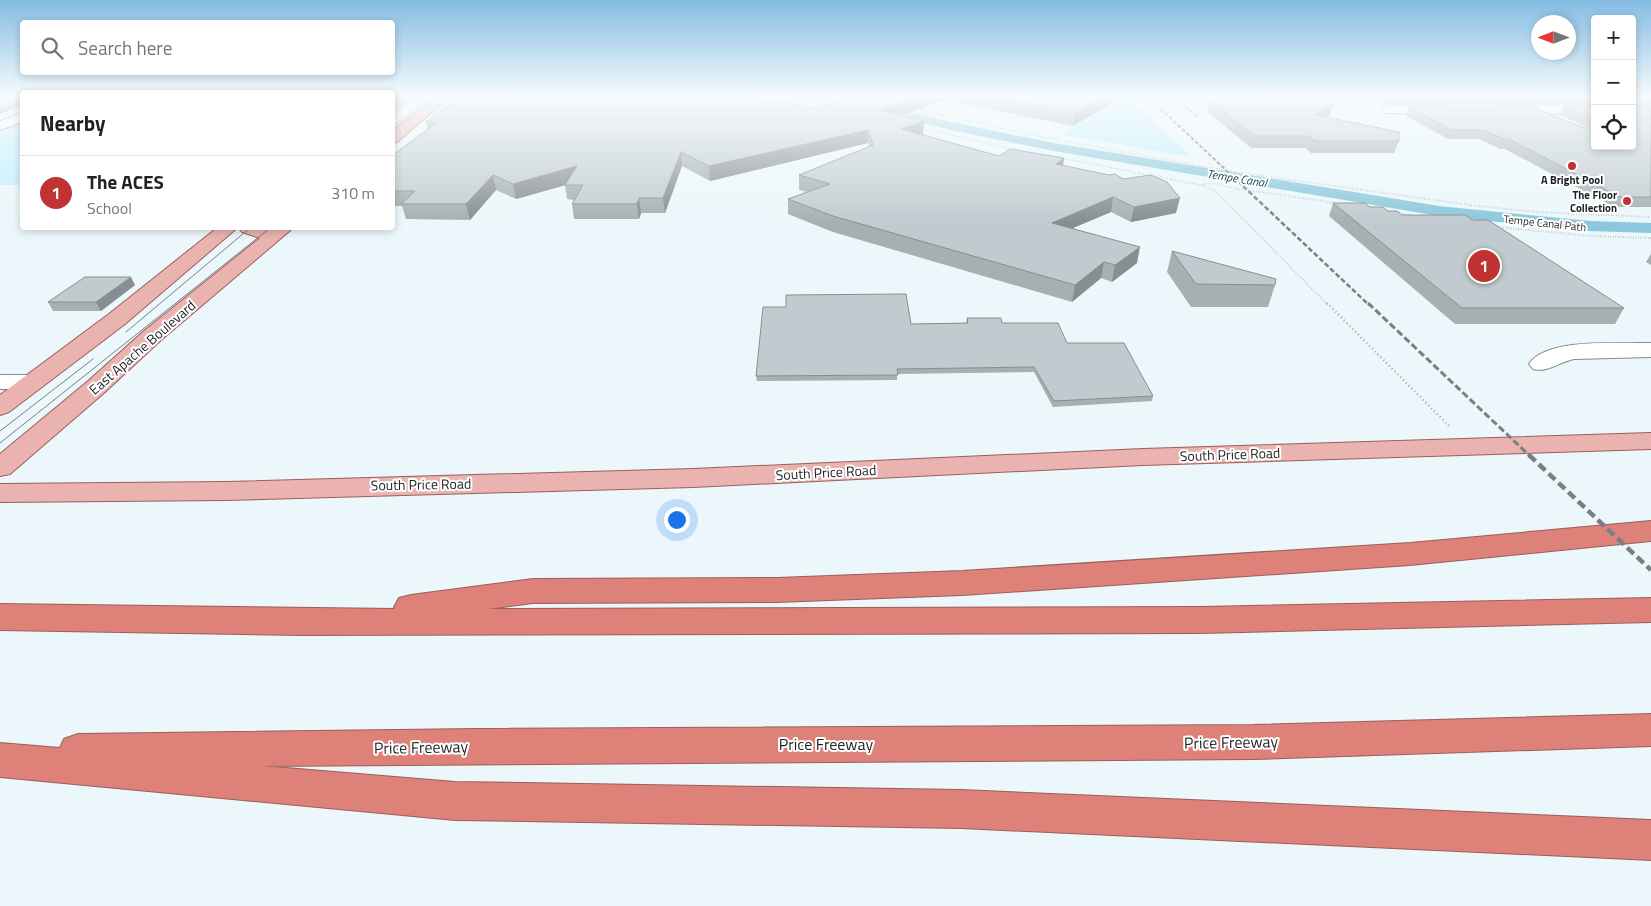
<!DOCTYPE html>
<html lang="en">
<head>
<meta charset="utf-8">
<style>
  body { margin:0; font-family:"Titillium Web",sans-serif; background:#f2f2f2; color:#222 }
  .controls { position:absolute; right:15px; top:15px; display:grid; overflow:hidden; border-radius:5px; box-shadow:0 2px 8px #0003 }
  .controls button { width:45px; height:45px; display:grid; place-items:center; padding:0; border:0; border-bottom:1px solid #e0e0e0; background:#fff; color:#222; font:25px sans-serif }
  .compass { position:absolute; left:1531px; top:15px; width:45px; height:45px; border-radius:50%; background:#fff; box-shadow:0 2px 8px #0003; rotate:270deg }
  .you { position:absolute; left:676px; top:519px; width:18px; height:18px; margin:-12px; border:4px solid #fff; border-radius:50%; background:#1a73e8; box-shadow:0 0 0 8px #1a73e833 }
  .badge { display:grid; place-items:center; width:32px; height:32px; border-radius:50%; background:#c13233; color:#fff; font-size:16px; font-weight:700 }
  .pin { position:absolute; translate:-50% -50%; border:2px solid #fff; box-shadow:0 1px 5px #0006 }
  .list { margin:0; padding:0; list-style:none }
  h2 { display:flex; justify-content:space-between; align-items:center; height:65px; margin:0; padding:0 20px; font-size:21px }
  h2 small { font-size:16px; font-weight:400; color:#767676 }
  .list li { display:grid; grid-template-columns:32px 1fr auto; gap:15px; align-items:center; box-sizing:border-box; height:75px; padding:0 20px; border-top:1px solid #e0e0e0 }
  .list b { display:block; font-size:19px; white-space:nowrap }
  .list p { margin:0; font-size:16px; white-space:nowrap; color:#767676 }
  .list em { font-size:16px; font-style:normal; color:#767676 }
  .icon { flex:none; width:28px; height:28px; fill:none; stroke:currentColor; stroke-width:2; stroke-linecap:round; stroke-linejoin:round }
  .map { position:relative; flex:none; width:1651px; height:906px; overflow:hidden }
  .search { position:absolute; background:#fff; box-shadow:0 2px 8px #0003; left:20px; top:20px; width:375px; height:55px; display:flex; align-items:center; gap:12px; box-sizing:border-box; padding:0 18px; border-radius:5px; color:#767676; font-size:19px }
  .panel { position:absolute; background:#fff; box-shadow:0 2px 8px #0003; left:20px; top:90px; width:375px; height:140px; border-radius:5px }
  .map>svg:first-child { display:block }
</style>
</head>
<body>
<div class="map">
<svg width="1651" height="906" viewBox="0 0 1651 906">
  <rect width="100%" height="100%" fill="#ecf7fb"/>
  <g fill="#c0eeff">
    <path d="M 1133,100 L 1191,157 L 1060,134 L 1121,101 Z"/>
    <path d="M 22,123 L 22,185 L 0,185 L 0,132 Z"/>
  </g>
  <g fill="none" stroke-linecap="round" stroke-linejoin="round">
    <path fill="#8bc8dc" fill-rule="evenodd" d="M 821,96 L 842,96 L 951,122 L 1054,143 L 1439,206 L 1590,221 L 1651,223 L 1651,233 L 1590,231 L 1439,216 L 1054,151 L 951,130 L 823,99 Z"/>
    <g stroke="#818b8f" stroke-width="2">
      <g id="minor">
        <path d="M 1595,105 L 1595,113 L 1501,114 L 1494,110 L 1501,106 Z"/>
        <path d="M 1389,106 L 1446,106 L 1453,110 L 1446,114 L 1384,113 L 1382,110 L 1384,107 Z"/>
        <path d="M 22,113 L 22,122 L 0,130 L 0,121 Z"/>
        <path d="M 1651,343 L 1651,357 L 1574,359 C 1559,362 1548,373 1533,369 L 1529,364 C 1547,337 1621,344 1651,343 Z"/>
        <path d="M 0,375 L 33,375 L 42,377 L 45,382 L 42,387 L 33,389 L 0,389 Z"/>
      </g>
    </g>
    <g stroke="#9a5f5b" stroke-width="2">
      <g id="major">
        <path d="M 399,96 L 414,96 L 392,111 L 392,101 Z"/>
        <path d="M 437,96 L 451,96 L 397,142 L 392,143 L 392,131 Z"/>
        <path d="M 217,228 L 237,228 L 125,324 L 9,412 L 0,415 L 0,395 L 109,314 Z"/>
        <path d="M 239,228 L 293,228 L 160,341 L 105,392 L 10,474 L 0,476 L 0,454 L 87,382 L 144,331 L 260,238 L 242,232 Z"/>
        <path d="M 1651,433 L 1651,449 L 1143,465 L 693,487 L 226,500 L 0,502 L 0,484 L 226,482 L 693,469 L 1143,449 Z"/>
      </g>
    </g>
    <g stroke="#9a5f5b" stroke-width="2">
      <g id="highway">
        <path d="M 1651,521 L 1651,541 L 1410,565 L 962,595 L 777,602 L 533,603 L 488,609 L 1201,607 L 1651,598 L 1651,622 L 1201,633 L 304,635 L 0,630 L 0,604 L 395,609 L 394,607 L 399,598 L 411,595 L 533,579 L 777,578 L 962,571 L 1410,543 Z"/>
        <path d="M 1651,714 L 1651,746 L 1253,759 L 262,766 L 455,782 L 961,790 L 1651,820 L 1651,860 L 961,828 L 455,820 L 0,777 L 0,743 L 60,748 L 64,739 L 78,734 L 476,729 L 1253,725 Z"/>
      </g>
    </g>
    <g stroke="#9fa7aa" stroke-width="2" stroke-dasharray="0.5 2" stroke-linecap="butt">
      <path d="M 791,96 L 829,105"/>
      <path d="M 915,109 L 1042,137 L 1227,171 L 1470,205 L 1536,212 L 1651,217"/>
      <path d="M 920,128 L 1021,151"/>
      <path d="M 1062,158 L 1200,185 L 1211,183 L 1238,189 L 1336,203"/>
      <path d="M 1201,185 L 1214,190 L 1328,305"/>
      <path d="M 1397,213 L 1415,216"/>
      <path d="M 1496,227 L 1592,236 L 1651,238"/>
    </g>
    <path stroke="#9fa7aa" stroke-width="2.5" stroke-dasharray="1 3" stroke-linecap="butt" d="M 1327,303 L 1450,427"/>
    <use href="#minor" fill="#fff" fill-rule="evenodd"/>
    <use href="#major" fill="#ebb3af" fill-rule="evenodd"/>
    <use href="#highway" fill="#de8179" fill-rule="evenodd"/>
    <g stroke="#797f82" stroke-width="1">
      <path d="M 392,114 L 418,96"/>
      <path d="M 392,127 L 432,96"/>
      <path d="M 126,332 L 250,228"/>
      <path d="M 0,431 L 93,359"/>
      <path d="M 0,443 L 270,228"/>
    </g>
    <g stroke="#797f82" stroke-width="2" stroke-dasharray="4 2" stroke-linecap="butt">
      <path d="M 1147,96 L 1244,187"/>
      <path d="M 1179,96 L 1186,107 L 1198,117"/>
    </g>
    <path stroke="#797f82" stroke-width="2.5" stroke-dasharray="5 2.5" stroke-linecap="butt" d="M 1243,186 L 1369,305"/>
    <path stroke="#797f82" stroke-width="3" stroke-dasharray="7 3" stroke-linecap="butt" d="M 1368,303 L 1530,456"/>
    <path stroke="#797f82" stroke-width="4.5" stroke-dasharray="9 4.5" stroke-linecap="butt" d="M 1529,455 L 1651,570"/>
  </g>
  <g fill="#a6afb2">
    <path d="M 856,96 L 1121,96 L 1120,99 L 1073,126 L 945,100 L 902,115 L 924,121 L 923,134 L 921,134 L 999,156 L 1064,158 L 1063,166 L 1176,213 L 1131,222 L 1111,212 L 1073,228 L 1137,263 L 1112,282 L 1101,278 L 1072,302 L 833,232 L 788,214 L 788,199 L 807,192 L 799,190 L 799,175 L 869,147 L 868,143 L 710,181 L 682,166 L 665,213 L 641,213 L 639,219 L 574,219 L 572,204 L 574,200 L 567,199 L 565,185 L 516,199 L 496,190 L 470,220 L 406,219 L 402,206 L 392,206 L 392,156 L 428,129 L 426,122 L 816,108 Z"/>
    <path d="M 1214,96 L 1320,96 L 1333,104 L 1330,115 L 1327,117 L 1399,141 L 1394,153 L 1311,153 L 1305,148 L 1251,148 L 1207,111 L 1210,100 L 1221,100 Z"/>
    <path d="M 1377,96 L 1595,96 L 1595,104 L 1387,105 Z"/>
    <path d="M 1632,96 L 1651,96 L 1651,104 L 1635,104 L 1635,105 L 1651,105 L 1651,207 L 1614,207 L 1505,149 L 1500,149 L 1479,139 L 1448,139 L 1406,116 L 1409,107 L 1537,109 L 1595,146 L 1632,146 Z"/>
    <path d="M 1564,106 L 1595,106 L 1595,131 L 1560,115 Z"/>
    <path d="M 1333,203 L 1388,211 L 1402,215 L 1472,220 L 1624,308 L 1615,324 L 1455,324 L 1329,216 Z"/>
    <path d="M 1172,251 L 1275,285 L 1268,307 L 1191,307 L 1167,272 Z"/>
    <path d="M 1651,254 L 1651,265 L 1646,262 Z"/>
    <path d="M 135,285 L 101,311 L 53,311 L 48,302 Z"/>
    <path d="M 786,307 L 911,324 L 966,323 L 967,318 L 1002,323 L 1067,343 L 1153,396 L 1152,401 L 1053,407 L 1034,372 L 897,374 L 897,380 L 757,381 L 756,376 Z"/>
  </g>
  <g fill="#878e91">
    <path d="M 922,96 L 945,96 L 945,100 L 881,122 L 881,110 Z"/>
    <path d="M 1106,96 L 1121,96 L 1120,99 L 1073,126 L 1075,113 Z"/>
    <path d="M 22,100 L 22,105 L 0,114 L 0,109 Z"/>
    <path d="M 1333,104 L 1330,115 L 1313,126 L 1316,115 Z"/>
    <path d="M 924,121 L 923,134 L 900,142 L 901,129 Z"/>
    <path d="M 868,130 L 868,143 L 710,181 L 709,166 Z"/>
    <path d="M 681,152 L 682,166 L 665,213 L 663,198 Z"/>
    <path d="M 1064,158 L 1062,173 L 1056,164 Z"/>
    <path d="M 577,166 L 580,181 L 516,199 L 513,184 Z"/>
    <path d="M 493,175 L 496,190 L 470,220 L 466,204 Z"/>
    <path d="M 1113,197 L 1111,212 L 1049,238 L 1052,223 Z"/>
    <path d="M 639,198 L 641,213 L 639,219 L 637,204 Z"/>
    <path d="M 1180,198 L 1176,213 L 1131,222 L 1134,207 Z"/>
    <path d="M 1140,247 L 1137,263 L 1112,282 L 1115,265 Z"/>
    <path d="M 1104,262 L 1101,278 L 1072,302 L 1075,285 Z"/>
    <path d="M 131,277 L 135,285 L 101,311 L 96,302 Z"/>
  </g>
  <g fill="#c1cbcf" stroke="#878e91">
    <path d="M 0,96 L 22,96 L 22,100 L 0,109 Z"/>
    <path d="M 459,96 L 748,96 L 816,108 L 856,96 L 922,96 L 881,110 L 924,121 L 901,129 L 999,156 L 1010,149 L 1064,158 L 1056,164 L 1109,175 L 1115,174 L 1123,179 L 1151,175 L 1167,182 L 1180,198 L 1134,207 L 1113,197 L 1052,223 L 1140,247 L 1115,265 L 1104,262 L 1075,285 L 833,216 L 788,199 L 830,184 L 799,175 L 873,145 L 868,130 L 709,166 L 681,152 L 663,198 L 639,198 L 637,204 L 572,204 L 583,185 L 565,185 L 577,166 L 513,184 L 493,175 L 466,204 L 401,204 L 415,191 L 392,191 L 392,178 L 395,175 L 392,175 L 392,156 L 437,122 L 426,122 Z"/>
    <path d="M 987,96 L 1106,96 L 1075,113 Z"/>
    <path d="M 1236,96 L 1320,96 L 1333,104 L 1316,115 L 1399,132 L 1399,141 L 1315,141 L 1309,136 L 1254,136 L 1210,100 L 1243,100 Z"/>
    <path d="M 1632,96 L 1635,96 L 1635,105 L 1651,105 L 1651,197 L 1620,197 L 1509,139 L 1504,139 L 1483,130 L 1451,130 L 1409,107 L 1535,106 L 1537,109 L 1595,132 L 1595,146 L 1632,146 Z"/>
    <path d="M 1564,106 L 1595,106 L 1595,120 Z"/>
    <path d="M 1333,203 L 1365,203 L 1370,207 L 1383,207 L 1388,211 L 1397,211 L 1402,215 L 1466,215 L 1472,220 L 1488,220 L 1624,308 L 1462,308 Z"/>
    <path d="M 1172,251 L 1276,279 L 1275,285 L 1196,284 Z"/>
    <path d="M 85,277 L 131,277 L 96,302 L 48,302 Z"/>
    <path d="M 906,294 L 911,324 L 968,323 L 967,318 L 1001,318 L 1002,323 L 1058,323 L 1067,343 L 1124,343 L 1153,396 L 1054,401 L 1034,367 L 897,369 L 898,375 L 756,376 L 763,307 L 786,307 L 786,295 Z"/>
  </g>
  <linearGradient id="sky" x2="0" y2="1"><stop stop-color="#83bce3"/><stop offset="0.43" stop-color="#f6fbfd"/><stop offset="1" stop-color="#f6fbfd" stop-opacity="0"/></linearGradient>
  <rect width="1651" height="223" fill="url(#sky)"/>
  <g fill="#c13233" stroke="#fff" stroke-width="2">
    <circle cx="1572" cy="166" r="5"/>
    <circle cx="1627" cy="201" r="5"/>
  </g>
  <g text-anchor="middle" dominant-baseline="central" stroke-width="4" stroke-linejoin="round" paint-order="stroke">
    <g font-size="11" font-weight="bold" fill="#1d2022" stroke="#fff">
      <text x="1572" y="180">A Bright Pool</text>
      <text x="1617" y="195" text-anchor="end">The Floor<tspan x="1617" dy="13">Collection</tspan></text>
    </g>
    <g font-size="11" fill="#1d2022" stroke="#fff">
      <text transform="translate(1545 223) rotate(6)">Tempe Canal Path</text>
    </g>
    <g font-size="12" font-style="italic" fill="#164959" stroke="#fff">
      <text transform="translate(1237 178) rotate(9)">Tempe Canal</text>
    </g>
    <g font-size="14" fill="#1d2022" stroke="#fff">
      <text transform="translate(142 347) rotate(-41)">East Apache Boulevard</text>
      <text transform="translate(1230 454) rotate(-2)">South Price Road</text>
      <text transform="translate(826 472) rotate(-3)">South Price Road</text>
      <text transform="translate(421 484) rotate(-1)">South Price Road</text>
    </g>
    <g font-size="16" fill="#1d2022" stroke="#fff">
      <text transform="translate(1231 742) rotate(-1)">Price Freeway</text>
      <text x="826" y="744">Price Freeway</text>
      <text transform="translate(421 747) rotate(-1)">Price Freeway</text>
    </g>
  </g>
</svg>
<div class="controls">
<button>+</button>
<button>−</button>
<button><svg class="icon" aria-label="locate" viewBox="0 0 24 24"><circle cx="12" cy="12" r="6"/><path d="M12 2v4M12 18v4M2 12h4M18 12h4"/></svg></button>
</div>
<svg class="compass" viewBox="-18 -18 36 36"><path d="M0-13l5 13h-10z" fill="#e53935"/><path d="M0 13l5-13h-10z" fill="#767676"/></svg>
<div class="you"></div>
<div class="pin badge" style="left:1484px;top:266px">1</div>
<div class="search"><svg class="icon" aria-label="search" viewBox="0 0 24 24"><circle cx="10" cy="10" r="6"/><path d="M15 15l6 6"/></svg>Search here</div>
<section class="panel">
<h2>Nearby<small></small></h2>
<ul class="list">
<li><span class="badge">1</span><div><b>The ACES</b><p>School</p></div><em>310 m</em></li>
</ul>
</section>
</div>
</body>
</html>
